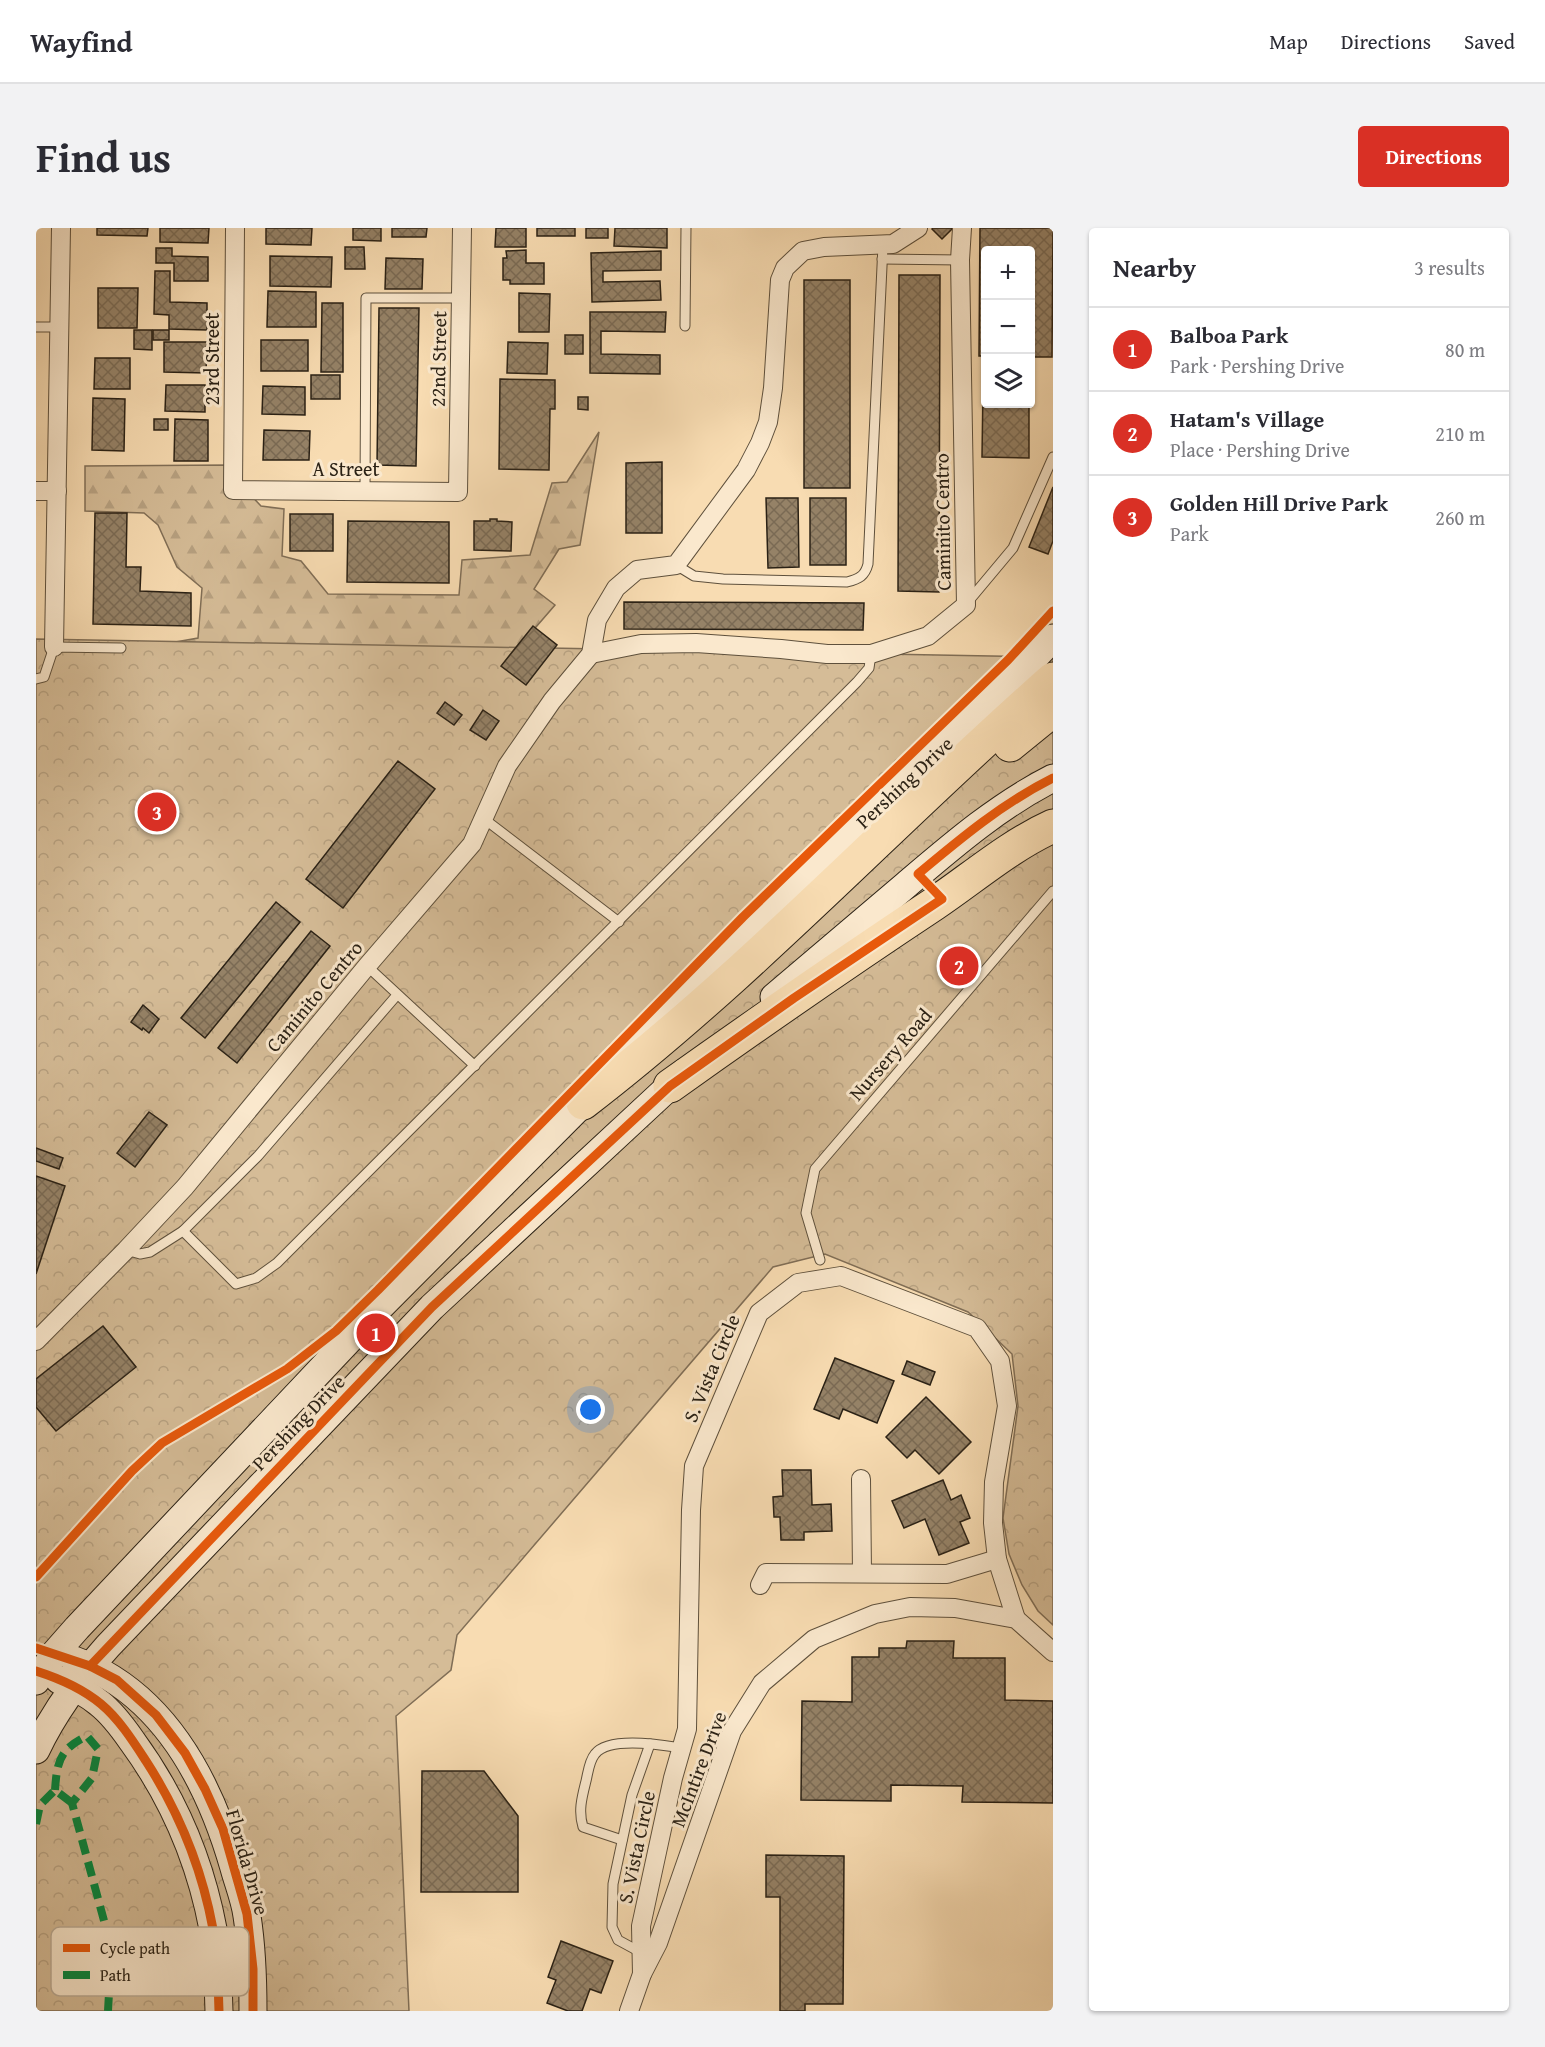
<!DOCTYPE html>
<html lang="en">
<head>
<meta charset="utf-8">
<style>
  body { margin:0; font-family:"Gentium Book Plus",serif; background:#f2f2f3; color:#2b2b33 }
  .controls { position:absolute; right:18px; top:18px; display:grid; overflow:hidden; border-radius:6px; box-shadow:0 2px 4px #0004 }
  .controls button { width:54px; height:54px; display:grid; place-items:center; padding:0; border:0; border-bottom:2px solid #e1e1e2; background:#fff; color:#2b2b33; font:30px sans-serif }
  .you { position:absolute; left:555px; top:1182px; width:21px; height:21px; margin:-15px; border:4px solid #fff; border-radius:50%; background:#1a73e8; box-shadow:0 0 0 9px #1a73e833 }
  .badge { display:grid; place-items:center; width:39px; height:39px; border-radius:50%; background:#d93025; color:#fff; font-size:20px; font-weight:700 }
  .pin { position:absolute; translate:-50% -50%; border:3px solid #fff; box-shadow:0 2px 6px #0006 }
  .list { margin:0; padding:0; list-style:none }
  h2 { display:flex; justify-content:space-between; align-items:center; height:78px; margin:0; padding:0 24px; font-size:26px }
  h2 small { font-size:20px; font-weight:400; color:#7c7c81 }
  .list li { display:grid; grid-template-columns:39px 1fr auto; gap:18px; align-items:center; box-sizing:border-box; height:84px; padding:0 24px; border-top:2px solid #e1e1e2 }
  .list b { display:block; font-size:22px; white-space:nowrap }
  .list p { margin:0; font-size:20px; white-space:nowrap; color:#7c7c81 }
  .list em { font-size:20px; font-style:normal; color:#7c7c81 }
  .icon { flex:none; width:33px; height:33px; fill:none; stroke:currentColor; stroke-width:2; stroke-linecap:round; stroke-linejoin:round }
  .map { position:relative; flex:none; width:1017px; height:1783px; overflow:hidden; border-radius:6px }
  header { display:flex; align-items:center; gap:36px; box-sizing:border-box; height:84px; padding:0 30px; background:#fff; border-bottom:2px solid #e1e1e2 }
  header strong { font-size:28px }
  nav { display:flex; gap:33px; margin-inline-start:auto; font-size:21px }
  .intro { display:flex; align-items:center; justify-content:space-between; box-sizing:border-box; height:144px; padding:0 36px }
  h1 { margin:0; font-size:42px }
  .button { padding:15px 27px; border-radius:6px; background:#d93025; color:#fff; font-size:21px; font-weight:700 }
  main { display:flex; gap:36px; padding:0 36px }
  aside { flex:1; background:#fff; border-radius:6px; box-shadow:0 2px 4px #0004 }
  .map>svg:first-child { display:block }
</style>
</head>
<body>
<header>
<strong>Wayfind</strong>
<nav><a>Map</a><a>Directions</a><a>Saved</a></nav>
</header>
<div class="intro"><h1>Find us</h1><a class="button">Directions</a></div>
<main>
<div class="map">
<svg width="1017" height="1783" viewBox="0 0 1017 1783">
  <defs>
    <pattern id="forest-firs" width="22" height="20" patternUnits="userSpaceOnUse" patternTransform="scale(1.5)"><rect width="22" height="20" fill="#d5bc97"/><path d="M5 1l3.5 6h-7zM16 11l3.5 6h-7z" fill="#b7a181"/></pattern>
    <pattern id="park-crowns" width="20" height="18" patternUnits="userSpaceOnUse" patternTransform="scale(1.5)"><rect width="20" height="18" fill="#d5bc97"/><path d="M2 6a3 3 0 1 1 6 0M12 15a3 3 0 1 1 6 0" fill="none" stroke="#b7a181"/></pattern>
    <pattern id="building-cross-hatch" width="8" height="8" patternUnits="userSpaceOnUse" patternTransform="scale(1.5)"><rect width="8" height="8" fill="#958267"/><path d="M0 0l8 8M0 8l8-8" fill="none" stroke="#7a6a54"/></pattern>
  </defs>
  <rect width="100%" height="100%" fill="#f8dcb2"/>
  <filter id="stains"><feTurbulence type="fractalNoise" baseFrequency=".00333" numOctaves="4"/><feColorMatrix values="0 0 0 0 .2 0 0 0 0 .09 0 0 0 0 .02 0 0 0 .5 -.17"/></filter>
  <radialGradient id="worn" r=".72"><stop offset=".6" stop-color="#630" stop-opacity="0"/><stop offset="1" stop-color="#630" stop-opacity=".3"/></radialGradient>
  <path fill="url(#forest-firs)" stroke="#806e56" stroke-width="1.5" d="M 563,204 L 544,317 L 523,321 L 498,361 L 519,377 L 456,450 L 111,419 L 162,410 L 166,360 L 141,339 L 122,297 L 108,285 L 49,283 L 49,238 L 193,237 L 202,254 L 225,278 L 248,281 L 246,328 L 265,333 L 292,366 L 423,367 L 426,332 L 494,327 L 516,255 L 531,254 Z"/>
  <path fill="url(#park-crowns)" stroke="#806e56" stroke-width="1.5" d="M 0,411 L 1017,429 L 1017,1397 L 1002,1383 L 986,1357 L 973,1326 L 967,1290 L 982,1178 L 976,1126 L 932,1084 L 789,1026 L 737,1039 L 421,1407 L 415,1442 L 360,1488 L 373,1783 L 0,1783 Z"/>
  <g fill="url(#building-cross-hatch)" stroke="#2a2115" stroke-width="1.5">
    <path d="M 61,0 L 112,0 L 111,8 L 61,7 Z"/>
    <path d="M 124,0 L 173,0 L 172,15 L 124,14 Z"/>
    <path d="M 230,0 L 276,0 L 275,17 L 230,16 Z"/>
    <path d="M 317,0 L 345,0 L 345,13 L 317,12 Z"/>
    <path d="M 356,0 L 391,0 L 390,9 L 356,9 Z"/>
    <path d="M 460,0 L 490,0 L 490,19 L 459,19 Z"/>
    <rect x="501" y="0" width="38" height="8"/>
    <rect x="550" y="0" width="22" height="10"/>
    <path d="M 579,0 L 631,0 L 631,20 L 578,18 Z"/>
    <path d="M 897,0 L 915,0 L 916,1 L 906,11 L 896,1 Z"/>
    <path d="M 944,0 L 1017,0 L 1016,129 L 994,129 L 994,22 L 950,22 L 950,128 L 943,128 Z"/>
    <path d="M 309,19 L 328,19 L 329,41 L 309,41 Z"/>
    <path d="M 120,20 L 136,20 L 136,28 L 172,29 L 172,53 L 138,53 L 138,35 L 120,35 Z"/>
    <path d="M 490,22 L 490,35 L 508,35 L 508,56 L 474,56 L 474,52 L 467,52 L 467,30 L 471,30 L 470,23 Z"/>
    <path d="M 625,23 L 625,42 L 567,43 L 567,54 L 624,53 L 625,72 L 556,74 L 555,25 Z"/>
    <path d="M 234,28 L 296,29 L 295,59 L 234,58 Z"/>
    <path d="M 350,30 L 387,31 L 386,61 L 349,61 Z"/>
    <path d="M 119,43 L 134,43 L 134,74 L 171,75 L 171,102 L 133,101 L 133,87 L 118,86 Z"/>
    <path d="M 863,47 L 904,47 L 903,364 L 862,363 Z"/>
    <rect x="768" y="52" width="46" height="208"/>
    <path d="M 62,60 L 102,60 L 101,100 L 62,100 Z"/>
    <path d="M 232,63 L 280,64 L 280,99 L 231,99 Z"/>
    <path d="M 483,65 L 514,66 L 513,104 L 483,104 Z"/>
    <path d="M 286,75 L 307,75 L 307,144 L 285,144 Z"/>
    <path d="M 343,80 L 383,80 L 380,238 L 341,237 Z"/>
    <path d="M 554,84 L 630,84 L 629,104 L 565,103 L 565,126 L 624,127 L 624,146 L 554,145 Z"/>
    <path d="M 98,102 L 116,102 L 116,122 L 98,121 Z"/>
    <rect x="117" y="102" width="16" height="10"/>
    <rect x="529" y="107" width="18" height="19"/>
    <rect x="225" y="112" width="47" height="31"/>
    <path d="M 128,114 L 171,114 L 170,145 L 128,144 Z"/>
    <path d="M 472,114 L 512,115 L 511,146 L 471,145 Z"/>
    <path d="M 59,130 L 94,130 L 94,161 L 58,161 Z"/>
    <rect x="275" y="147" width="29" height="24"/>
    <path d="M 464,151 L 519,152 L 519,181 L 514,181 L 513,242 L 463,241 Z"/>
    <path d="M 130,157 L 169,157 L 169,184 L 129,183 Z"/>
    <path d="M 227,158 L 269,159 L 269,187 L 226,186 Z"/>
    <path d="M 947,159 L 950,159 L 950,176 L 993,176 L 993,230 L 946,229 Z"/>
    <path d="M 542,169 L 552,169 L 552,182 L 542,181 Z"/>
    <path d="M 57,170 L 89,171 L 88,223 L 56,222 Z"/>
    <rect x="118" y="191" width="14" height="11"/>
    <path d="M 139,191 L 172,192 L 172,233 L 138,233 Z"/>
    <path d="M 228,202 L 274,203 L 273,232 L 227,232 Z"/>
    <path d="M 626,234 L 626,305 L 590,305 L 590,235 Z"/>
    <path d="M 1017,259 L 1017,313 L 1012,326 L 993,319 Z"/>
    <path d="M 730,270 L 762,270 L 763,339 L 732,340 Z"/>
    <rect x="774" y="270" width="36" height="67"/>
    <path d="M 59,285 L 91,285 L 90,339 L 105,339 L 104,363 L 155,365 L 155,398 L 57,396 Z"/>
    <rect x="254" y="286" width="43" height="37"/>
    <path d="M 454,291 L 461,291 L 461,293 L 476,294 L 475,323 L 438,322 L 438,293 L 454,293 Z"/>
    <path d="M 312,293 L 413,294 L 413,355 L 311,354 Z"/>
    <path d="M 588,374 L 828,375 L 827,402 L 588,401 Z"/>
    <path d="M 497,398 L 521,417 L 490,457 L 465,438 Z"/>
    <path d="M 409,474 L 426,487 L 418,497 L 401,485 Z"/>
    <path d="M 447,482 L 463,493 L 450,512 L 434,502 Z"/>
    <path d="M 362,533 L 399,561 L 307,680 L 270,651 Z"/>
    <path d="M 240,674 L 264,694 L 169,810 L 145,790 Z"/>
    <path d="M 275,703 L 294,718 L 201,835 L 182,820 Z"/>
    <path d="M 107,777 L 123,791 L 113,805 L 107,800 L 106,802 L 95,794 Z"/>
    <path d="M 113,884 L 131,897 L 99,939 L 81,925 Z"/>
    <path d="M 0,920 L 27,930 L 23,941 L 0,933 Z"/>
    <path d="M 0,948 L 29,958 L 0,1046 Z"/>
    <path d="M 67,1098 L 100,1139 L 20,1203 L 0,1179 L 0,1151 Z"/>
    <path d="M 799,1130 L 858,1153 L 841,1195 L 807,1181 L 803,1191 L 778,1181 Z"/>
    <path d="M 871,1133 L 899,1144 L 894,1157 L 866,1146 Z"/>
    <path d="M 890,1169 L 935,1214 L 903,1246 L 879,1222 L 871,1230 L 850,1209 Z"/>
    <path d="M 746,1242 L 775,1242 L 776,1277 L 795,1276 L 796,1303 L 768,1304 L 768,1312 L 745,1312 L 744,1289 L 738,1289 L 737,1269 L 747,1268 Z"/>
    <path d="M 907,1252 L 915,1272 L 925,1267 L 934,1290 L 924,1294 L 933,1315 L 903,1327 L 889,1291 L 868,1300 L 856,1273 Z"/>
    <path d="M 871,1413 L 918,1413 L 917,1430 L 969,1430 L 969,1472 L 1017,1473 L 1017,1575 L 926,1574 L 927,1558 L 855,1557 L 855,1573 L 765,1572 L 766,1473 L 816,1474 L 816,1429 L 843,1429 L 843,1420 L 870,1420 Z"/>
    <path d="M 386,1543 L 448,1543 L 482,1588 L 482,1664 L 385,1664 Z"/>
    <path d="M 730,1627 L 808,1628 L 807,1776 L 769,1776 L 769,1783 L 744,1783 L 744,1669 L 730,1669 Z"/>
    <path d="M 525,1713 L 577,1733 L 565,1765 L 554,1761 L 546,1783 L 532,1783 L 511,1775 L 520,1752 L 512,1749 Z"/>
  </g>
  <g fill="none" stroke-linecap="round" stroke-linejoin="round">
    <g stroke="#5e503c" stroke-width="11">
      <g id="lane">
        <path d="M 846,31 L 924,32"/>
        <path d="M 649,98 L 650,0"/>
        <path d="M 0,99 L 24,99"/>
        <path d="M 329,263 L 330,70 L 425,70"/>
        <path d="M 640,337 L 658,348 L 687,351 L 811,354 C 823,351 829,348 832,336 L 847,17"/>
        <path d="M 931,375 L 977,320 L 1017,229"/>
        <path d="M 0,451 L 8,449 L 18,419 L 85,420"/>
        <path d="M 447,590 L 583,694"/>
        <path d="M 331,738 L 439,838"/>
        <path d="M 147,1003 L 222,928 L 361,767"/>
        <path d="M 90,1022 L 104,1026 L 114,1024 L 147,1003 L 200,1056 L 220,1050 L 241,1035 L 821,454 L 833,440 L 835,426"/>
        <path d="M 784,1032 L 770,985 L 779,941 L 1017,663"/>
        <path d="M 586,1612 L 547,1599 C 542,1583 546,1569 550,1553 C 552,1545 553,1533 559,1526 C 573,1508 625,1517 646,1520"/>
        <path d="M 606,1725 L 582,1712 L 576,1699 L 577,1656 L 596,1567 L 614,1516"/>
      </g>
    </g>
    <g stroke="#5e503c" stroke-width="20">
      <g id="street">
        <path d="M 199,0 L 197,262 L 422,264 L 426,0"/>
        <path d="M 0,263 L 21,263"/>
        <path d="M 18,419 L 25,0"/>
        <path d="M 555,426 L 605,416 L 660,415 L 745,421 L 791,426 L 835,426 L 892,408 L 930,377 L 924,32 L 926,0"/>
        <path d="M 0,1113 L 90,1022 L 149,959 L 331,738 L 436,616 L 471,538 L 516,473 L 555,426 L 561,392 L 580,360 L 601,342 L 640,337 L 710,242 L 724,215 L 732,194 L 737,160 L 744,52 L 749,40 L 767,23 L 788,19 L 857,16 L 882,0"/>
        <path d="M 825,1251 L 826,1345"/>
        <path d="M 724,1357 L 730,1345 L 911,1346 L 961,1331"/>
        <path d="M 606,1746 L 605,1698 L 637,1550 L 651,1501 L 655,1282 L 658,1238 L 723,1085 L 762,1055 L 805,1048 L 941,1100 L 964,1133 L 971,1178 L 958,1254 L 957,1295 L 961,1331 L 980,1391"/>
        <path d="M 593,1783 L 606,1746 L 622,1715 L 696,1503 L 726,1455 L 778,1411 L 839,1386 L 874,1379 L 919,1380 L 980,1391 L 1017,1424"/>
      </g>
    </g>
    <g stroke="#2a2115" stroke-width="29">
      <g id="secondary">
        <path d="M 738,769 C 782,732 826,694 870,657 C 917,617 962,578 1017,550"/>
        <path d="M 38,1432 C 128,1465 173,1553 198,1640 C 202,1655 209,1672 211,1688 C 216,1720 217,1751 217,1783"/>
        <path d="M 23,1452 C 37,1458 51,1465 63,1475 C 76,1485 87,1500 96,1513 C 137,1569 164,1632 177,1701 C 182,1728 182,1756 183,1783"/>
        <path d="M 0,1453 L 19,1425 L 41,1400 L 345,1078 L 547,875 L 589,823 L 646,763 L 973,456 L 1017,410"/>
        <path d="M 0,1522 C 18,1484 43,1450 72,1418 L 396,1079 L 649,844"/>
      </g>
    </g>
    <g stroke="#2a2115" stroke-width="35">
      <g id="highway">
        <path d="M 974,517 L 1017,482"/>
        <path d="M 634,858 C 721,796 809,735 898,676 C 938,649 973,618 1017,598"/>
        <path d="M 547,875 C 715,746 859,590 1017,451"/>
      </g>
    </g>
    <use href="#lane" stroke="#fae8cd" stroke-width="9"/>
    <use href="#street" stroke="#fae8cd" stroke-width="18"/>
    <use href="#secondary" stroke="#fae8cd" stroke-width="27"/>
    <use href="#highway" stroke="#f8dcb2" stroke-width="33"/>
    <g stroke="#00873e" stroke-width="8" stroke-dasharray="15 8" stroke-linecap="butt">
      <path d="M 19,1562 C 21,1533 24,1521 51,1508 L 62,1521 L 56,1550 L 36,1575 L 70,1700 L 74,1747 L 72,1783"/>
      <path d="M 0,1596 L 4,1577 L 19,1562 L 36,1575"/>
    </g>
    <g stroke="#fae8cd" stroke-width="13">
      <g id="cycleway">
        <path d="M 0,1349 L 96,1243 L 126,1215 L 251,1141 L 300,1103 L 342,1062 L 707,689 L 972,432 L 1017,383"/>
        <path d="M 0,1420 L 54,1438 L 81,1452 L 120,1487 L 149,1525 L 169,1561 L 187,1601 L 211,1686 L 217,1741 L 217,1783"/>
        <path d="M 54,1438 L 396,1079 L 634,858 L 758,770 L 906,671 L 882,646 C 925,610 967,575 1017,550"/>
        <path d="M 0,1443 C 22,1450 47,1461 65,1476 C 83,1491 97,1513 110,1533 C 143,1584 166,1641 177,1701 C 182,1728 182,1756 183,1783"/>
      </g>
    </g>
    <use href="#cycleway" stroke="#e8590c" stroke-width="9"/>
  </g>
  <g text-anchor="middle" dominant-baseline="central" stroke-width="6" stroke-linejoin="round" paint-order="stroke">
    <g font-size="20" fill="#2a2115" stroke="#fae8cd">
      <text transform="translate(175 131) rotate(-90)">23rd Street</text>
      <text transform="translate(402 131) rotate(-89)">22nd Street</text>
      <text x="310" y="240">A Street</text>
      <text transform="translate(906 294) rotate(-91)">Caminito Centro</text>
      <text transform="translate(868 554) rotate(-43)">Pershing Drive</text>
      <text transform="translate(278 768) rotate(-50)">Caminito Centro</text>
      <text transform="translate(854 826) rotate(-49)">Nursery Road</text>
      <text transform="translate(675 1140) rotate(-67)">S. Vista Circle</text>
      <text transform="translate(262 1194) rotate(-46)">Pershing Drive</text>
      <text transform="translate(662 1541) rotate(-69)">McIntire Drive</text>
      <text transform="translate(600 1619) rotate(-78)">S. Vista Circle</text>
      <text transform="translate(212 1634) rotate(74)">Florida Drive</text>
    </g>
  </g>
  <rect x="15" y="1699" width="198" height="69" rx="9" fill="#fae8cd" stroke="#bcac96" stroke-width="1.5"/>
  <rect x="27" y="1716" width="27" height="8" fill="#e8590c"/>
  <rect x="27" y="1743" width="27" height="8" fill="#00873e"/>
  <g font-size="16" fill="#2a2115">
    <text x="64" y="1726">Cycle path</text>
    <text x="64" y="1753">Path</text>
  </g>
  <rect width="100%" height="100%" filter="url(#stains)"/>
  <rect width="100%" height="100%" fill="url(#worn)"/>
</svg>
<div class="controls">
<button>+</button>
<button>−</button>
<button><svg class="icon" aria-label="layers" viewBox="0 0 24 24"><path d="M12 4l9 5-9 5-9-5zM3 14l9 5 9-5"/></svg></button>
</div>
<div class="you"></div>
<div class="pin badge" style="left:340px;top:1105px">1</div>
<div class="pin badge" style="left:923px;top:738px">2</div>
<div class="pin badge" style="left:121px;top:584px">3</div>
</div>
<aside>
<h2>Nearby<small>3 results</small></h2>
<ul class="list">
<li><span class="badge">1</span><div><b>Balboa Park</b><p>Park · Pershing Drive</p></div><em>80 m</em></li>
<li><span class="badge">2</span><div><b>Hatam's Village</b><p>Place · Pershing Drive</p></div><em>210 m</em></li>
<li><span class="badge">3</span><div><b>Golden Hill Drive Park</b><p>Park</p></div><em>260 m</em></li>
</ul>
</aside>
</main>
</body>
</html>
